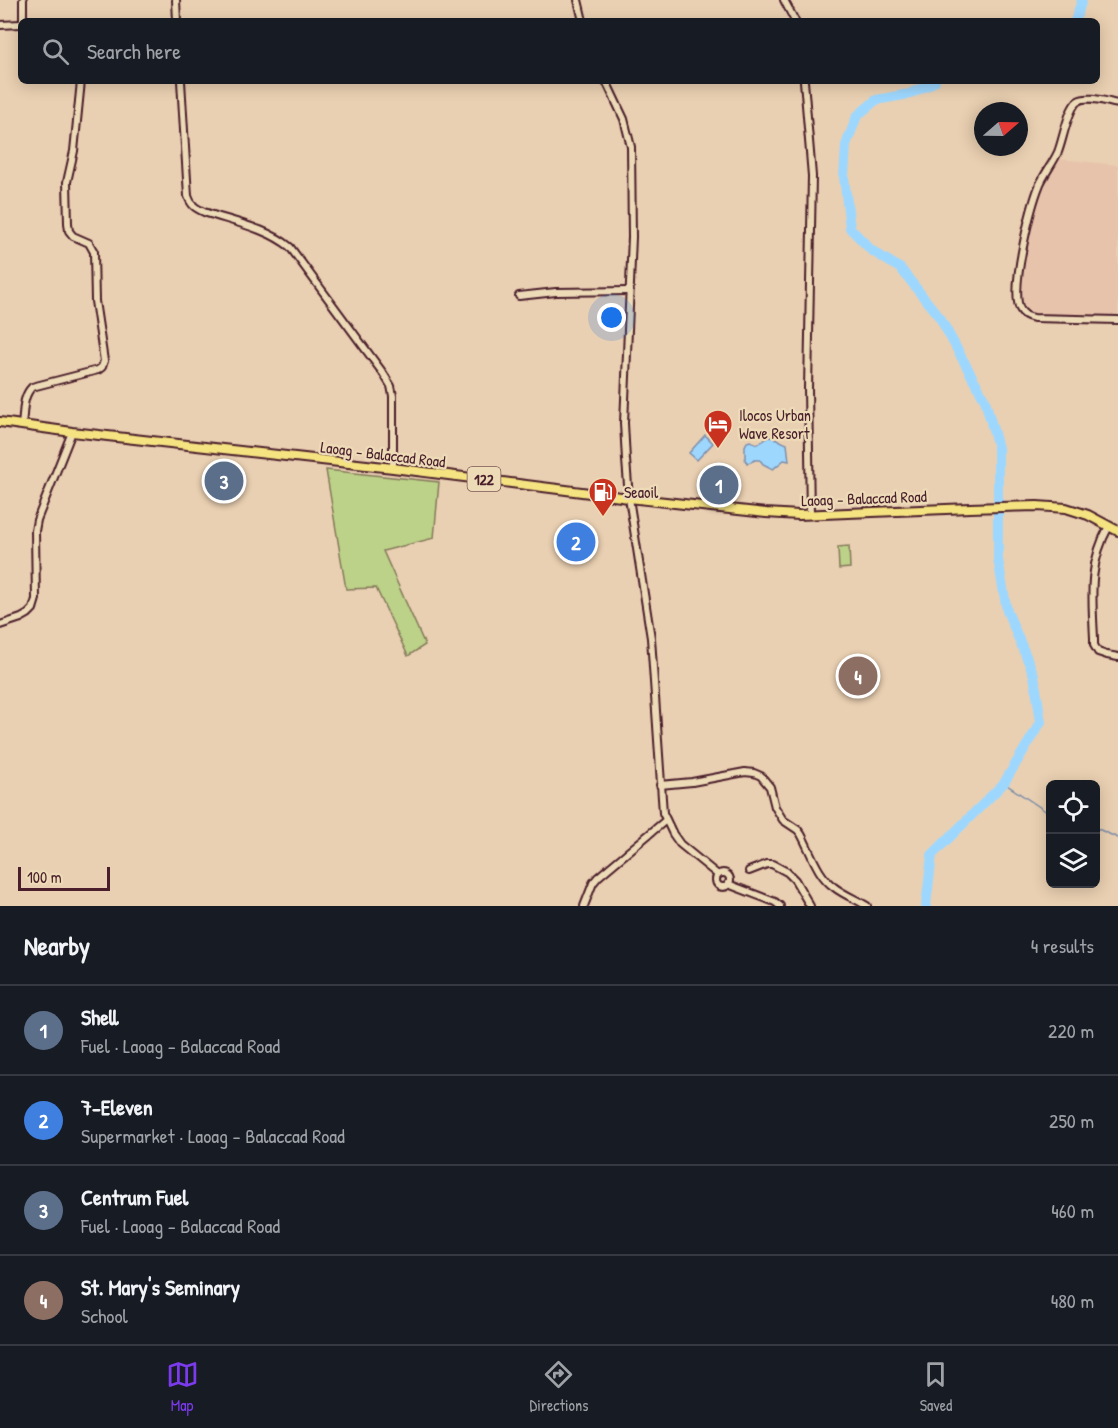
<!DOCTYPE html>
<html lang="en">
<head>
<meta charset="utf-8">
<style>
  body { margin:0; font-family:"Patrick Hand",sans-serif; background:#242831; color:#f1f3f6 }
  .controls { position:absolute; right:18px; bottom:18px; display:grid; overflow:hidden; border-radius:9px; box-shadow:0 3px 15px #0003 }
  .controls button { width:54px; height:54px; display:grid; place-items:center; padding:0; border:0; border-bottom:2px solid #363941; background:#171b24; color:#f1f3f6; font:30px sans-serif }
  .compass { position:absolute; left:974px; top:102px; width:54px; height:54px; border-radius:50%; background:#171b24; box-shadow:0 3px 15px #0003; rotate:70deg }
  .scale { position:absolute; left:18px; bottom:15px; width:92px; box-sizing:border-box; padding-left:6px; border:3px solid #4a1f2b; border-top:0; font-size:16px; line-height:21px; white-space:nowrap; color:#4a1f2b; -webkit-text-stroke:4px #eddbb8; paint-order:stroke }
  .you { position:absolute; left:612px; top:318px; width:21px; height:21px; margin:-15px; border:4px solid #fff; border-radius:50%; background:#1a73e8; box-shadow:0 0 0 9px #1a73e833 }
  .badge { display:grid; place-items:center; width:39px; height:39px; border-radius:50%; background:#7c3aed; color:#fff; font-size:20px; font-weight:700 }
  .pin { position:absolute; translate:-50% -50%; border:3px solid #fff; box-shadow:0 2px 6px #0006 }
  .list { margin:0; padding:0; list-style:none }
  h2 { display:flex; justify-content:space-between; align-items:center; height:78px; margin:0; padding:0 24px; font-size:26px }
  h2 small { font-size:20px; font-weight:400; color:#9ea1a6 }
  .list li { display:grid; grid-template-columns:39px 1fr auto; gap:18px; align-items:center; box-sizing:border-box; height:90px; padding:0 24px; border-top:2px solid #363941 }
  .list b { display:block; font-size:22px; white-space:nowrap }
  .list p { margin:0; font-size:20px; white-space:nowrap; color:#9ea1a6 }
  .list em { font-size:20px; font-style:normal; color:#9ea1a6 }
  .icon { flex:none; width:33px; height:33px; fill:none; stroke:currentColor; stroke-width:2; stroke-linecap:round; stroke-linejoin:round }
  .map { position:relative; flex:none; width:1118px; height:906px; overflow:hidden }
  .search { position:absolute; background:#171b24; box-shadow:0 3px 15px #0003; left:18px; right:18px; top:18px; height:66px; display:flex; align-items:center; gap:15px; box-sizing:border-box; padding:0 21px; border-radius:9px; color:#9ea1a6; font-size:22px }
  .sheet { height:438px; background:#171b24 }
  nav { display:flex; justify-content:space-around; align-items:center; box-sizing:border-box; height:84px; border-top:2px solid #363941; background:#171b24; font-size:16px; color:#9ea1a6 }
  nav a { display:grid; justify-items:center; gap:3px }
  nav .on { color:#7c3aed }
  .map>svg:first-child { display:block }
</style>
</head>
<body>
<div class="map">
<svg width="1118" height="906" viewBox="0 0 1118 906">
  <rect width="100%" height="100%" fill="#ead0b2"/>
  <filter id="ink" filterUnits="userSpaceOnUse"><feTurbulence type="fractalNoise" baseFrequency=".0167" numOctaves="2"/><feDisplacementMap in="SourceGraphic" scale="12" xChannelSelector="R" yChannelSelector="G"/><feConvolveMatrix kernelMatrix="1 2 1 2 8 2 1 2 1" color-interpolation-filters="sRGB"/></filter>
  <g filter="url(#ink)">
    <path fill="#e7c3ab" d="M 1059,159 L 1118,165 L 1118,316 L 1033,315 L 1025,311 L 1020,301 L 1025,253 L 1041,193 Z"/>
    <g fill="#bcd288" stroke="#83785a" stroke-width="1.5">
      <path d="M 326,470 L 439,482 L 434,538 L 383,551 L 425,645 L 408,656 L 376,588 L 346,589 Z"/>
      <path d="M 849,546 L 850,568 L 839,569 L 838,547 Z"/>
    </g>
    <g fill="#9ed7fe" stroke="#7c8daa" stroke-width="1.5">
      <path d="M 705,435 L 713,443 L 697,460 L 689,453 Z"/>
      <path d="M 769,437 C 777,437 780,442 787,444 L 789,461 L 784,460 L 773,469 L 763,464 L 760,460 L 755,460 L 748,463 L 745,460 L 745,446 L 747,442 L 750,441 L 758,444 Z"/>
    </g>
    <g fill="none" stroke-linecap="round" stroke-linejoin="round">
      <g stroke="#7c8daa" stroke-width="1.5">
        <path d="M 1004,783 L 1050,814"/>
        <path d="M 1096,828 L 1118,838"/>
      </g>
      <g stroke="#9ed7fe" stroke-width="10">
        <path d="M 1075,21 L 1082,0"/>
        <path d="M 926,906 L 932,855 L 1004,783 L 1041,722 L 1034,675 L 1007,611 L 998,559 L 998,448 L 985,400 L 940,318 L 901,269 L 871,250 L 850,228 L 844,177 L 846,145 L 857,116 L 876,100 L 909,94 L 927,86 L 935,81"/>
      </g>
      <g stroke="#4a1f2b" stroke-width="10">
        <g id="minor">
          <path d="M 176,0 L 177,21"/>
          <path d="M 578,0 L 583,21"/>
          <path d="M 784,0 L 795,21"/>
          <path d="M 23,21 L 23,0"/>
          <path d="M 0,25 L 21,24"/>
          <path d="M 181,81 L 188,196 C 191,205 195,208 204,212 C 233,222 267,228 290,247 L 383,373 L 391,386 L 393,396 L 393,468"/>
          <path d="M 606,81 L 624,119 L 631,147 L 632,237 L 624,423 L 626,460 L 629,498 L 651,638 L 663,813 L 673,834 L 680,844 L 718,875"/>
          <path d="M 804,81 L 812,176 L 808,389 L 810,514"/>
          <path d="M 1118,104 C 1107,102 1088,95 1078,101 C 1068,108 1063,140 1058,152 C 1053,163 1045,173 1040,184 C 1031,206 1010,289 1020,309 C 1023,315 1028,317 1034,318 L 1118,320"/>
          <path d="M 519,296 L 556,292 L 629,291"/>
          <path d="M 22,425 C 24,412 22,397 32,387 L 98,370 L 102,367 L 104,361 L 95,301 L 94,252 L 89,243 L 73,236 L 69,231 L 68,223 L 67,182 L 74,151 L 81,81"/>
          <path d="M 1109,526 C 1088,564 1092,596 1094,638 L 1094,645 L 1098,652 L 1107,655 L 1118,657"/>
          <path d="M 0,625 L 21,618 L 28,614 L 33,609 L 36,599 L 35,531 L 37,520 L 72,432"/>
          <path d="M 660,785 L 692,782 L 745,772 L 754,773 L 761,776 L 770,787 L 775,807 L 783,820 L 798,830 L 801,834 C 811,852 817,875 834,887 C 844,895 856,899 867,906"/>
          <path d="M 749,871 L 767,864 L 772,864 L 787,872 L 795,880 L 810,906"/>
          <circle cx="723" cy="880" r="7"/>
          <path d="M 728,884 L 775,902 L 780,906"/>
          <path d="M 584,906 L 593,883 L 598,877 L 666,820"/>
        </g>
      </g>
      <g stroke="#4a1f2b" stroke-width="12">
        <path id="major" d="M 0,422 L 72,432 L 393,468 L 629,498 L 766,513 L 799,515 L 970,508 L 1037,506 L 1066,508 L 1088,515 L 1118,531"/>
      </g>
      <use href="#minor" stroke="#eddbb8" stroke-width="6"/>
      <use href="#major" stroke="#f5e382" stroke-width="8"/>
    </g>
  </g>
  <defs>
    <g id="hotel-pin" transform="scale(1.5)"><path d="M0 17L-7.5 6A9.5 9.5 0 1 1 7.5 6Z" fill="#c8321e" stroke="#eddbb8"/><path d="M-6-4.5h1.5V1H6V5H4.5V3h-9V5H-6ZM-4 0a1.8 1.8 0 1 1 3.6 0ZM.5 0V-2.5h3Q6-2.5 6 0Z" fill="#fff"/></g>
    <g id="fuel-pin" transform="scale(1.5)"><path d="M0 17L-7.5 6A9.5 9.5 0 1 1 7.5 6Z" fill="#c8321e" stroke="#eddbb8"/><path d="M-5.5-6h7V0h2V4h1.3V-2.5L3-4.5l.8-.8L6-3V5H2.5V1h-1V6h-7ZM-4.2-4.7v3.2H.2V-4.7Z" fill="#fff"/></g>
  </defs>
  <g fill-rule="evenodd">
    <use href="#hotel-pin" x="718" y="424"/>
    <use href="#fuel-pin" x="603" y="492"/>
  </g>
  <g text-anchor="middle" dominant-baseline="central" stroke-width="4.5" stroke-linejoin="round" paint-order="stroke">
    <rect fill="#eddbb8" stroke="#7b5755" stroke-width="1.5" x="467.5" y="467" width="33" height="24" rx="4.5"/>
    <g font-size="15" font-weight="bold" fill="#4a1f2b">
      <text x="484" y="479">122</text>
    </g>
    <g font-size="16" fill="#4a1f2b" stroke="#eddbb8" text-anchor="start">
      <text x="739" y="415">Ilocos Urban<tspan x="739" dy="18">Wave Resort</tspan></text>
      <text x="624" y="492">Seaoil</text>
    </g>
    <g font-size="16" fill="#4a1f2b" stroke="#eddbb8">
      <text transform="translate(383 454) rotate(7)">Laoag - Balaccad Road</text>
      <text transform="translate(864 498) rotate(-2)">Laoag - Balaccad Road</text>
    </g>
  </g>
</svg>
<div class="controls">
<button><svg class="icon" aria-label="locate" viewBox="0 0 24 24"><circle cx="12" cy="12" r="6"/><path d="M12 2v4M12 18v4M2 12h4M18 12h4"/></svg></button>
<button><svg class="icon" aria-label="layers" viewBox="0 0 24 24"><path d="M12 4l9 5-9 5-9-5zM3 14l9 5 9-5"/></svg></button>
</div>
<svg class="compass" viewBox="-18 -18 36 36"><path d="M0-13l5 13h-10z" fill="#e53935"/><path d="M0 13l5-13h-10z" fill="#9ea1a6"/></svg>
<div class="scale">100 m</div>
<div class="you"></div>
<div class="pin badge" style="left:719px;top:485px;background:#5c6f8a">1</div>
<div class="pin badge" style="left:576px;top:542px;background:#3f7fe0">2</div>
<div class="pin badge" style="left:224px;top:481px;background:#5c6f8a">3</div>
<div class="pin badge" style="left:858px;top:676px;background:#8d6e63">4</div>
<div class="search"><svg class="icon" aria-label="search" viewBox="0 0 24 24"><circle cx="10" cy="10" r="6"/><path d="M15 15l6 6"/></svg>Search here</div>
</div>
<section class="sheet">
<h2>Nearby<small>4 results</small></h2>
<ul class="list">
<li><span class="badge" style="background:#5c6f8a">1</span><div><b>Shell</b><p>Fuel · Laoag - Balaccad Road</p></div><em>220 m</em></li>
<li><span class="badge" style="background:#3f7fe0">2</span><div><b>7-Eleven</b><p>Supermarket · Laoag - Balaccad Road</p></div><em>250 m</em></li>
<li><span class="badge" style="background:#5c6f8a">3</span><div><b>Centrum Fuel</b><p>Fuel · Laoag - Balaccad Road</p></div><em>460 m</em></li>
<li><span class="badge" style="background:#8d6e63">4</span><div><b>St. Mary's Seminary</b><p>School</p></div><em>480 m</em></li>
</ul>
</section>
<nav>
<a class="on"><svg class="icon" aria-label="map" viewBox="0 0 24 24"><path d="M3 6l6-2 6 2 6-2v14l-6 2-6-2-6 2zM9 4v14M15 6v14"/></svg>Map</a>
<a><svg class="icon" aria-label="directions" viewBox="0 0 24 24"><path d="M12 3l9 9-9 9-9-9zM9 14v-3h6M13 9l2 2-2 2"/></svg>Directions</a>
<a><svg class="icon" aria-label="saved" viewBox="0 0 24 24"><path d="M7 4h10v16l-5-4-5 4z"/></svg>Saved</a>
</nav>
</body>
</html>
